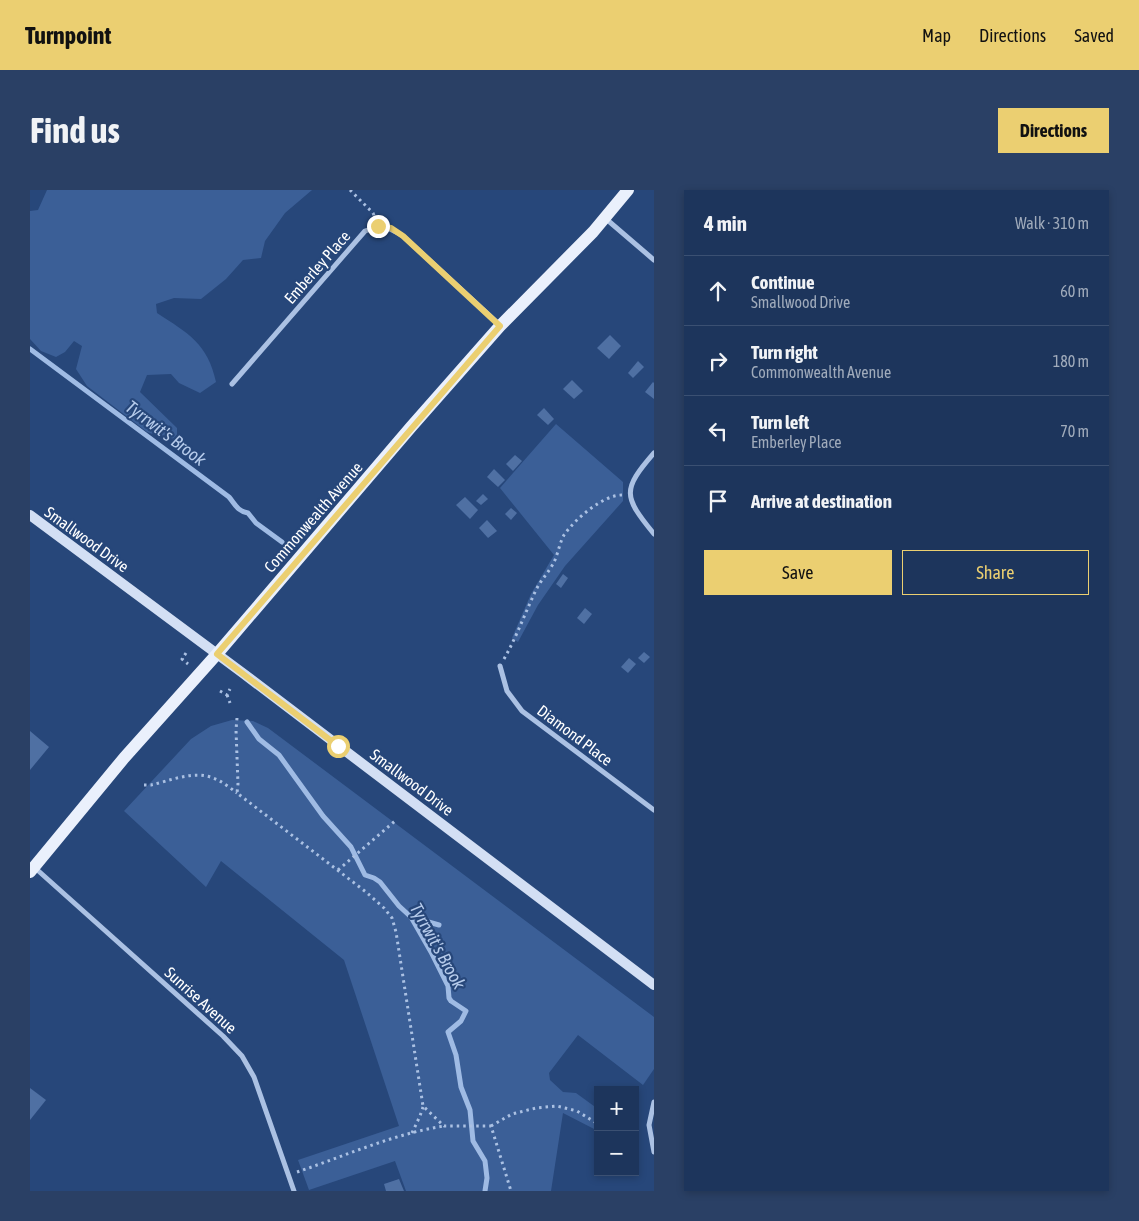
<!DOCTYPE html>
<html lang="en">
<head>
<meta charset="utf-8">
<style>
  body { margin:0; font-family:"Asap Condensed",sans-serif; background:#2a4065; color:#f1f3f6 }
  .controls { position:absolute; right:15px; bottom:15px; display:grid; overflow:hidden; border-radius:0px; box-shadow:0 2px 8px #0003 }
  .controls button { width:45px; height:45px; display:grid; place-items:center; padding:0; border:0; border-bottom:1px solid #3b5072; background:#1d355c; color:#f1f3f6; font:25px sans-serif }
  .stop { position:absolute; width:15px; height:15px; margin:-11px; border:4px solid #ebcf71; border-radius:50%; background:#fff }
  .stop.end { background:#ebcf71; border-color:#fff; box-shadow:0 1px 5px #0008 }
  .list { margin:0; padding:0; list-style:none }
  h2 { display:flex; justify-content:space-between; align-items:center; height:65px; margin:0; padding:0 20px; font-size:21px }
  h2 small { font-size:16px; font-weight:400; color:#a0abbb }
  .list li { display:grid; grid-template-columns:32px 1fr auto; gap:15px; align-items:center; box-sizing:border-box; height:70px; padding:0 20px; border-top:1px solid #3b5072 }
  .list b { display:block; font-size:19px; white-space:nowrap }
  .list p { margin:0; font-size:16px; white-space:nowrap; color:#a0abbb }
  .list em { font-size:16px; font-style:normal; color:#a0abbb }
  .actions { display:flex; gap:10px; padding:15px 20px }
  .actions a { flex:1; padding:11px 0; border:1px solid #ebcf71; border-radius:0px; text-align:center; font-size:18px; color:#ebcf71 }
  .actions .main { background:#ebcf71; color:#111 }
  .icon { flex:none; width:28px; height:28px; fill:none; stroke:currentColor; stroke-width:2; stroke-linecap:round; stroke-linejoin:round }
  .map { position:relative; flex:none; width:624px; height:1001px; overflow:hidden; border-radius:0px }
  header { display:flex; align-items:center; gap:30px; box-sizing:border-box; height:70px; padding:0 25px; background:#ebcf71; color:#111 }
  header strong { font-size:24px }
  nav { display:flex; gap:28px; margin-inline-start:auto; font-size:18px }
  .intro { display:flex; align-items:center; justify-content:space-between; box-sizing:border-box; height:120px; padding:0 30px }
  h1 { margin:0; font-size:35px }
  .button { padding:12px 22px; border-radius:0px; background:#ebcf71; color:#111; font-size:18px; font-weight:700 }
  main { display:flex; gap:30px; padding:0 30px }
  aside { flex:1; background:#1d355c; border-radius:0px; box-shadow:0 2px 8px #0003 }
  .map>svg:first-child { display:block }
</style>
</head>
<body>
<header>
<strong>Turnpoint</strong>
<nav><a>Map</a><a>Directions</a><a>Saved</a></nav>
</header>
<div class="intro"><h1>Find us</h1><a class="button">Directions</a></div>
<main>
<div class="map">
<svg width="624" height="1001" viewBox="0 0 624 1001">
  <rect width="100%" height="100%" fill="#27477a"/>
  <g fill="#3b5f97">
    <path d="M 17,0 L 282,0 L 255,23 L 235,51 L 231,68 L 213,70 L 196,89 L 171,109 L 144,108 L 126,114 L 127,123 C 158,143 178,154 186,192 L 170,203 L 149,193 L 141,184 L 117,185 L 110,202 L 147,238 L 147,249 L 131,247 L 117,242 L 57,196 L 46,179 L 52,156 L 44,151 L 35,162 L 26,167 L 11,161 L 0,149 L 0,21 L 8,20 Z"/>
    <path d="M 526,234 L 593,292 L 593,311 L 535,376 L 508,415 L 488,452 L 482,448 L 501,404 L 524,365 L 470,298 Z"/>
    <path d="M 202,530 L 223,531 L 238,538 L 624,827 L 624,879 L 613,895 L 548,845 L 519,883 L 520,890 L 533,902 L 546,903 L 568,919 L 568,941 L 533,923 L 521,1001 L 376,1001 L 365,971 L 279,1000 L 268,970 L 369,936 L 314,770 L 191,671 L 176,697 L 94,621 L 161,549 L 181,536 Z"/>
  </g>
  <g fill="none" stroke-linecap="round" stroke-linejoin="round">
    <g stroke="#9fbbe4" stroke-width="5">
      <path d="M 0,159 L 199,307 C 205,314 207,321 218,323 L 226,333 L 252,352"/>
      <path d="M 217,532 L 229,549 L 249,565 L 293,626 L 321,657 L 335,685 L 344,688 L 350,692 L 369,716 L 381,727 L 401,762 L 418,796 L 419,808 L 421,811 L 436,821 L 431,831 L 418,842 L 426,865 L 431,897 L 440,920 L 443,951 L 455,971 L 457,988 L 455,1001"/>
      <path d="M 381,727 L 409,735"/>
    </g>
  </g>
  <g fill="#4f70a3">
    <path d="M 580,145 L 591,156 L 579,169 L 567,158 Z"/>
    <path d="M 608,171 L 614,177 L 603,188 L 598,183 Z"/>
    <path d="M 542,190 L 553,201 L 544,209 L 533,199 Z"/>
    <path d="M 623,192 L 624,193 L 624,209 L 615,202 Z"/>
    <path d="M 514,218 L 524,229 L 518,235 L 507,225 Z"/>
    <path d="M 485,265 L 492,271 L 483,281 L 476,274 Z"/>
    <path d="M 464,279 L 475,290 L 468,297 L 457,287 Z"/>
    <path d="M 453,304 L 458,309 L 451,315 L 446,311 Z"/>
    <path d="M 435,307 L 448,320 L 440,329 L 426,315 Z"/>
    <path d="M 481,318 L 487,323 L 481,330 L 475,324 Z"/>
    <path d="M 457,330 L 467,341 L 458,348 L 449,338 Z"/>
    <path d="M 533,384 L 538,388 L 531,398 L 526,394 Z"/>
    <path d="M 555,418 L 562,424 L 554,434 L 547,428 Z"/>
    <path d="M 614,462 L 620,467 L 614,473 L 608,468 Z"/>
    <path d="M 599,468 L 606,474 L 598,483 L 591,477 Z"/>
    <path d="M 0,541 L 19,557 L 0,580 Z"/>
    <path d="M 0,898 L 16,910 L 0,930 Z"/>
    <path d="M 369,989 L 374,1001 L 356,1001 L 354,994 Z"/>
  </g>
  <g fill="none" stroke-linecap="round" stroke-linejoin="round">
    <g stroke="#abc1e3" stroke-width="3" stroke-dasharray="2.5 4" stroke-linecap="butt">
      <path d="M 320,0 L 343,23 L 346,30"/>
      <path d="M 156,463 L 152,469 L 158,474"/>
      <path d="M 474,469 C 487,446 495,423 506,400 C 511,390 518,383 523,374 C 528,365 529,354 534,345 C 545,329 573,305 592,305"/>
      <path d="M 190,501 L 197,505 L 200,499"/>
      <path d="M 197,505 L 200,513"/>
      <path d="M 207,528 L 206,540 L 208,594 L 207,603 L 336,702 L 354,718 L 362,728 L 366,742 L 393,916 L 414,936 L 461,936 L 481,1001"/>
      <path d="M 114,595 L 121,595 C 139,591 164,580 183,588 C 192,591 200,598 207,603"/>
      <path d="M 308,680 L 365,631"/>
      <path d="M 461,936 L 482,924 L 506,918 L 527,916 L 547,921 L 568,934"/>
      <path d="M 382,943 L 390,926 L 393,917"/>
      <path d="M 267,982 C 315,966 363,944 414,936"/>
    </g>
    <g stroke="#abc1e3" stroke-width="5">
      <path d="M 575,28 L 624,70"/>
      <path d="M 202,194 L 335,41 C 352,35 357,36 373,46 L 470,135"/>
      <path d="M 624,263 C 592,300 593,306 624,344"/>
      <path d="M 470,476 L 477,501 L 492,521 L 624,620"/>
      <path d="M 4,677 L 193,846 L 212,866 L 224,887 L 264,1001"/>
      <path d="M 624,912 L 619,935 L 624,962"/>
    </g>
    <path stroke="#d3dff4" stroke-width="10" d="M 0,325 L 214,484 L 624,795"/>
    <path stroke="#eaf0fc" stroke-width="12" d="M 0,682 L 94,568 L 187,464 L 381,237 L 470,136 L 563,42 L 598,0"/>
  </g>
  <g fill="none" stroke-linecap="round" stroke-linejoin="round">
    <path stroke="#ebcf71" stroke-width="6" d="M 308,556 L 187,464 L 470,136 L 373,46 L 361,38 L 348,36"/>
  </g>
  <g text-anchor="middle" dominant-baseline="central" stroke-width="4.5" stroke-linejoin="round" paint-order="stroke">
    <g font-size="16" fill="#fff" stroke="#27477a">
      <text transform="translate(287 77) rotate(-49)">Emberley Place</text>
      <text transform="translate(283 327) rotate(-49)">Commonwealth Avenue</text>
      <text transform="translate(57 349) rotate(36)">Smallwood Drive</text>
      <text transform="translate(545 545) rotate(37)">Diamond Place</text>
      <text transform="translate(382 592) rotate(37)">Smallwood Drive</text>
      <text transform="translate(171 810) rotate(42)">Sunrise Avenue</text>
    </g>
    <g font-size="18" font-style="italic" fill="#b6cbeb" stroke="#27477a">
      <text transform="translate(136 243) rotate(37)">Tyrrwit's Brook</text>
      <text transform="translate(408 756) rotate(61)">Tyrrwit's Brook</text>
    </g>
  </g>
</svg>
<div class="controls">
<button>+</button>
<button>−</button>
</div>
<div class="stop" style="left:308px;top:556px"></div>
<div class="stop end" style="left:348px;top:36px"></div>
</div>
<aside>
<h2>4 min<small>Walk · 310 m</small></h2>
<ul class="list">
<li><svg class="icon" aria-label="ahead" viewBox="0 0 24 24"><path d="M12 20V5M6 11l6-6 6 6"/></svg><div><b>Continue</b><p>Smallwood Drive</p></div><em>60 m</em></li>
<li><svg class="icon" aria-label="right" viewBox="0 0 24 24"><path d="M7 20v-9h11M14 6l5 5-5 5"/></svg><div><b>Turn right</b><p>Commonwealth Avenue</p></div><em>180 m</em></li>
<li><svg class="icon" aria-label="left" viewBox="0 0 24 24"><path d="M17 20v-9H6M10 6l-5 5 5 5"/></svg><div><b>Turn left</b><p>Emberley Place</p></div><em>70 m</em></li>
<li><svg class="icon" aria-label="arrive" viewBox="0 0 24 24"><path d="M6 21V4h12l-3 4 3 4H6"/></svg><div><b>Arrive at destination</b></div></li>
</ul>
<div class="actions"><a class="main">Save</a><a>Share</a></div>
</aside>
</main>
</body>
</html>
